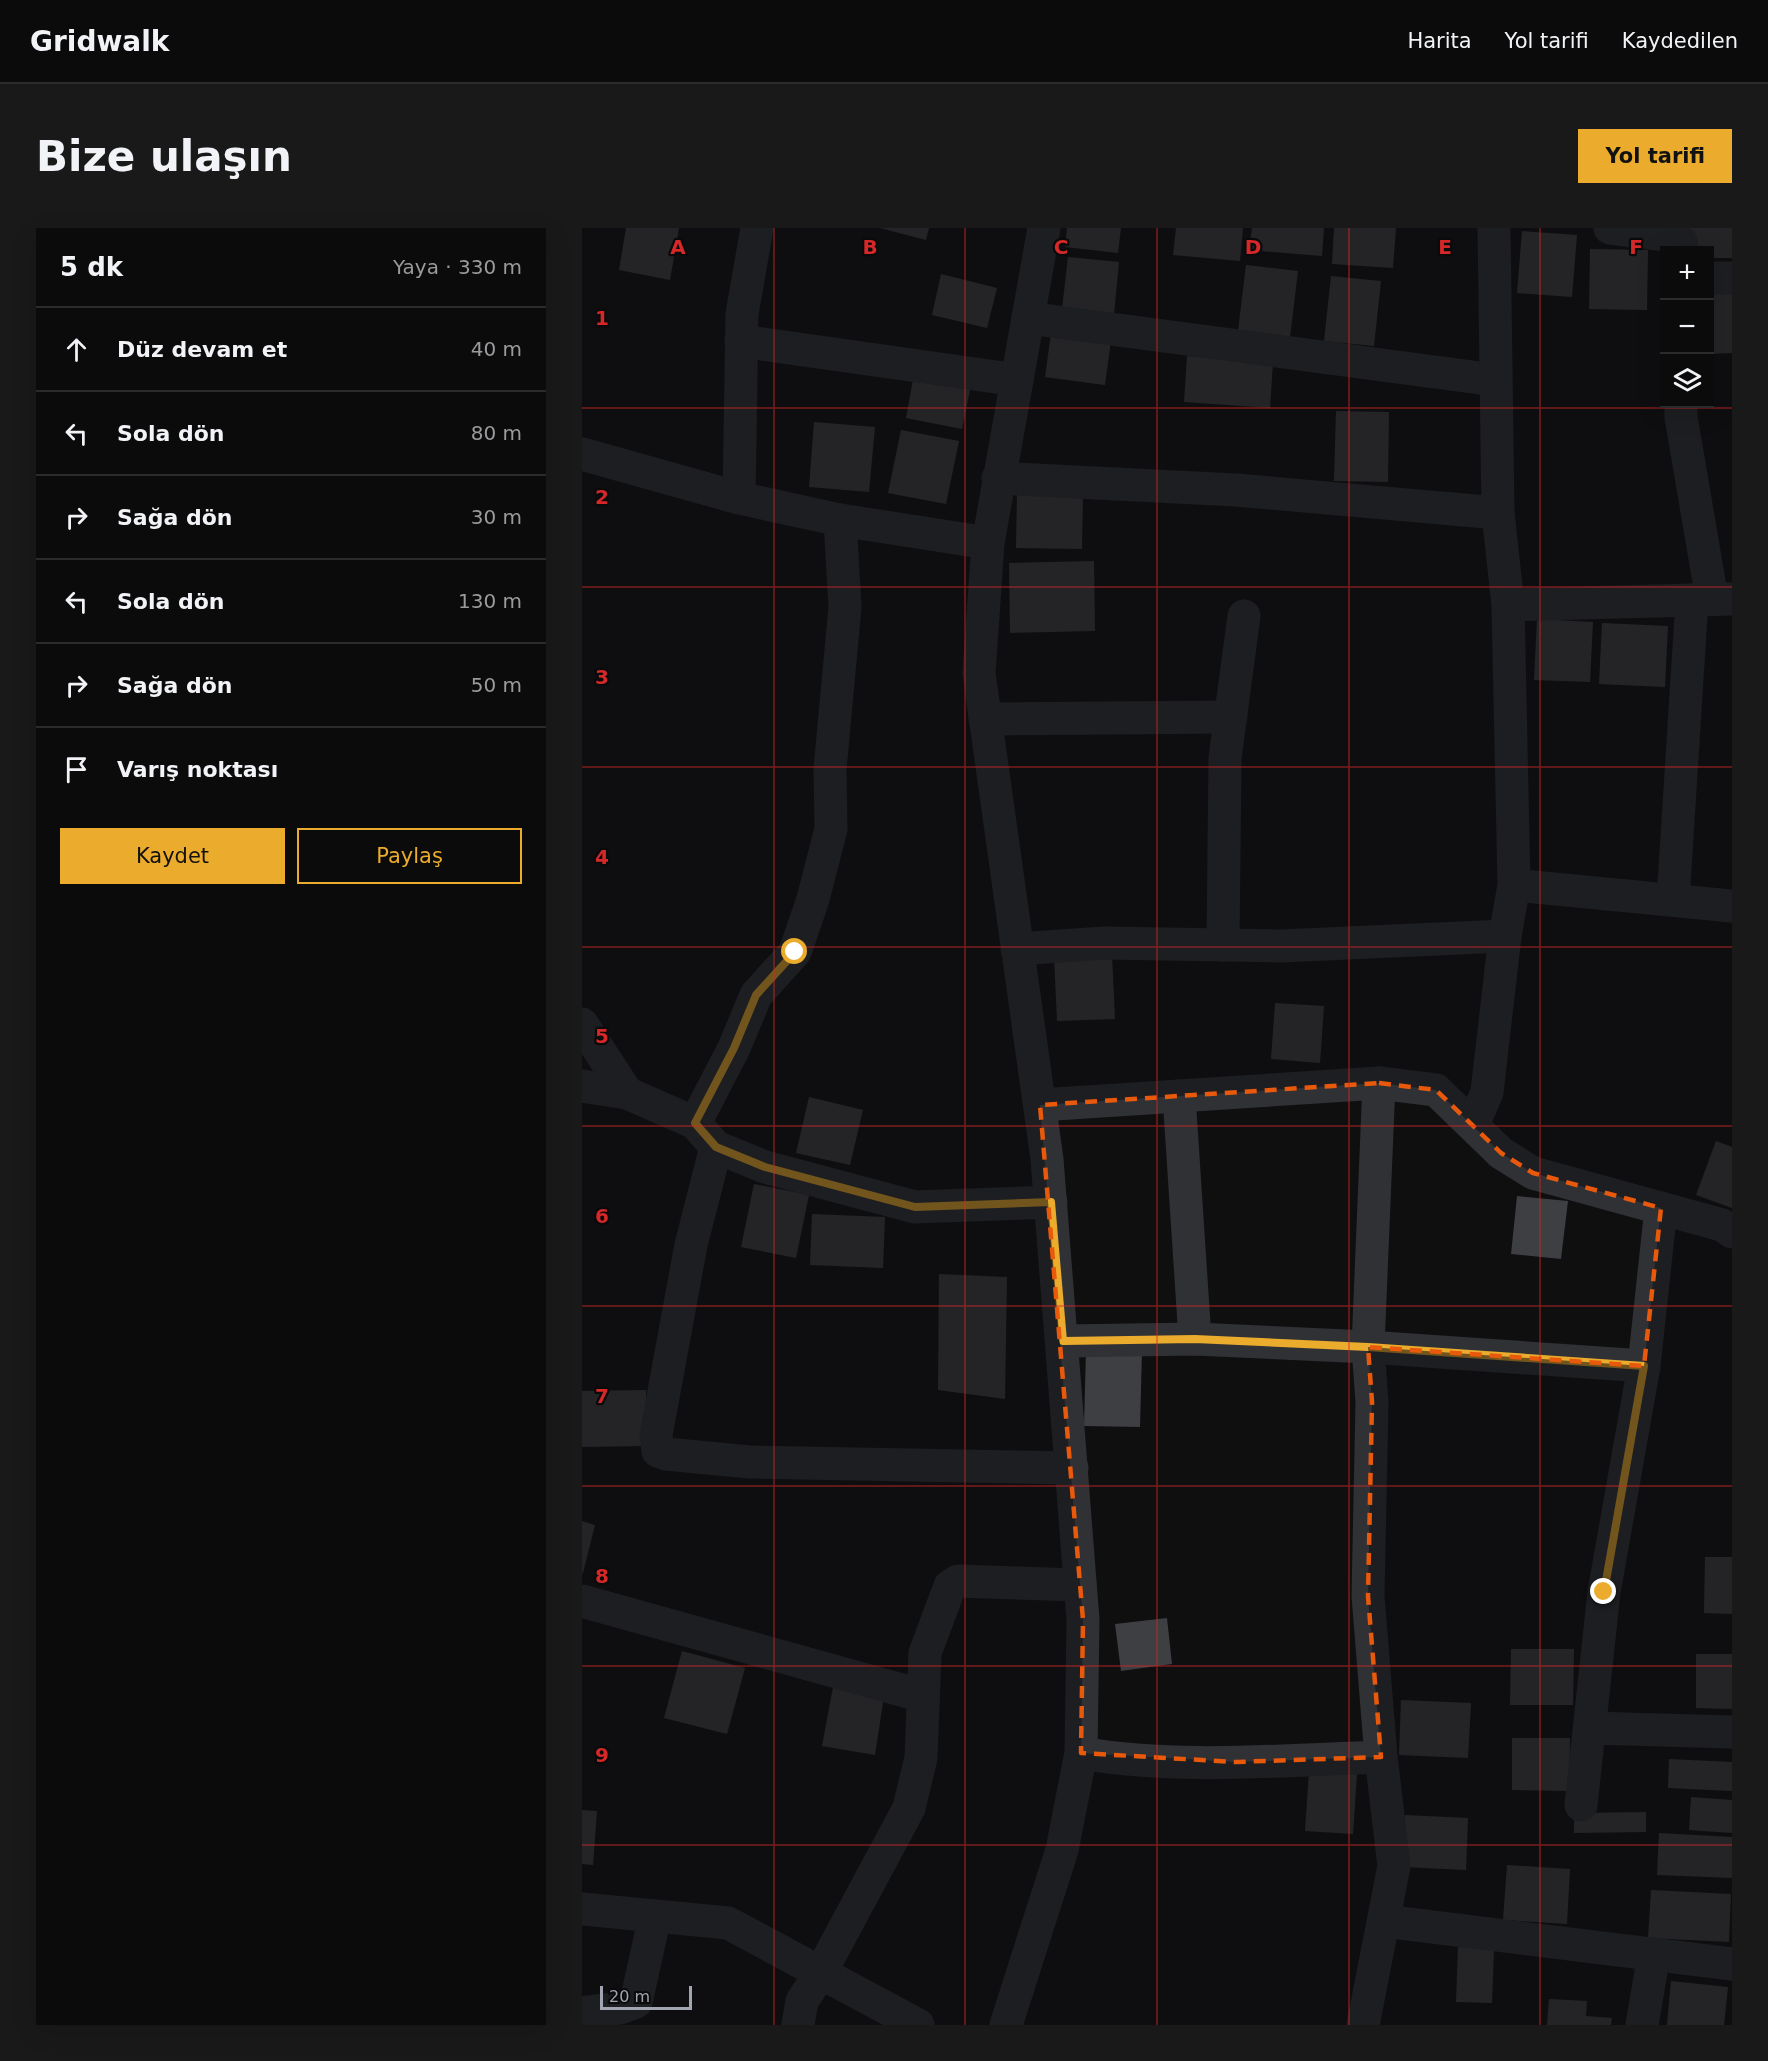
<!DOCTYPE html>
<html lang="tr">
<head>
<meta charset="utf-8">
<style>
  body { margin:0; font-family:"DejaVu Sans",sans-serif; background:#19191a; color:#f1f3f6 }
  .controls { position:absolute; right:18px; top:18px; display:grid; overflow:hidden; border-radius:0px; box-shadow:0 6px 24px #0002 }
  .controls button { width:54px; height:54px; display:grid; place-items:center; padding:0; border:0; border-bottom:2px solid #2b2b2d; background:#0b0b0c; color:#f1f3f6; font:30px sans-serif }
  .scale { position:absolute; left:18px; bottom:15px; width:92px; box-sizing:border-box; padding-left:6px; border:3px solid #a0a5b1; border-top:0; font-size:16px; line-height:21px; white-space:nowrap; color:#a0a5b1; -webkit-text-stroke:4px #0a0a0b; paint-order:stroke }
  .stop { position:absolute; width:18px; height:18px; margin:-14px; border:4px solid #ebab2c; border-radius:50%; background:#fff }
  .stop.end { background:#ebab2c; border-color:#fff; box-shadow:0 2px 6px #0008 }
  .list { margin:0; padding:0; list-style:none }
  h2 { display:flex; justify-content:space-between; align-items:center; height:78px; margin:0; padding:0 24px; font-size:26px }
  h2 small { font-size:20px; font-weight:400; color:#9a9b9d }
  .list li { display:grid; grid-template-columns:39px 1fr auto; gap:18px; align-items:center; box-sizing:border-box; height:84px; padding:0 24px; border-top:2px solid #2b2b2d }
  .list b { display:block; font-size:22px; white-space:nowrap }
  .list em { font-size:20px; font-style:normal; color:#9a9b9d }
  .actions { display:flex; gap:12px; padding:18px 24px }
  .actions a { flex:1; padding:14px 0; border:2px solid #ebab2c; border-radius:0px; text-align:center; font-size:21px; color:#ebab2c }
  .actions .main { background:#ebab2c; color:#111 }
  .icon { flex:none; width:33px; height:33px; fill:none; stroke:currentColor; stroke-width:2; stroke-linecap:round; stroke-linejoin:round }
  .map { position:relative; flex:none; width:1150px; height:1797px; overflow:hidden; border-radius:0px }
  header { display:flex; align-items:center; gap:36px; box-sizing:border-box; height:84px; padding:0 30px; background:#0b0b0c; border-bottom:2px solid #2b2b2d }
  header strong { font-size:28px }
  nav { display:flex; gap:33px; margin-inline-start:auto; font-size:21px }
  .intro { display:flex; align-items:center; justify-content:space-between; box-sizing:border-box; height:144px; padding:0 36px }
  h1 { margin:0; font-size:42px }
  .button { padding:15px 27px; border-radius:0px; background:#ebab2c; color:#111; font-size:21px; font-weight:700 }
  main { display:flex; gap:36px; padding:0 36px }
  aside { flex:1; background:#0b0b0c; border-radius:0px; box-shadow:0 6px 24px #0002 }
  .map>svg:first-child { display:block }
</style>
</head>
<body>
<header>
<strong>Gridwalk</strong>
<nav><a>Harita</a><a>Yol tarifi</a><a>Kaydedilen</a></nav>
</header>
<div class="intro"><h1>Bize ulaşın</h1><a class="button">Yol tarifi</a></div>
<main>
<aside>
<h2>5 dk<small>Yaya · 330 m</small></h2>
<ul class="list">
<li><svg class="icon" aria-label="ahead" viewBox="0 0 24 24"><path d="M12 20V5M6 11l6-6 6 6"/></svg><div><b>Düz devam et</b></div><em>40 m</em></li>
<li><svg class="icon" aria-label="left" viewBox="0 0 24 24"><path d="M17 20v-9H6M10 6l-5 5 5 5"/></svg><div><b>Sola dön</b></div><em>80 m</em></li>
<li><svg class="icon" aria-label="right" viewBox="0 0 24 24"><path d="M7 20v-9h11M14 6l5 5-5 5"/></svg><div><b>Sağa dön</b></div><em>30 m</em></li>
<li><svg class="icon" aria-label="left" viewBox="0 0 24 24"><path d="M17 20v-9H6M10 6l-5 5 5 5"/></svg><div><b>Sola dön</b></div><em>130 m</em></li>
<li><svg class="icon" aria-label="right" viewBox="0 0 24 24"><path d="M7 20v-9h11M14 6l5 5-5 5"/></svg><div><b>Sağa dön</b></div><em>50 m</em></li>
<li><svg class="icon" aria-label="arrive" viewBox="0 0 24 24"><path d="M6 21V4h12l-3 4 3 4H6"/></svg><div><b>Varış noktası</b></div></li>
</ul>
<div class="actions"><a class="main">Kaydet</a><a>Paylaş</a></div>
</aside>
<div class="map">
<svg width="1150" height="1797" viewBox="0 0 1150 1797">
  <rect width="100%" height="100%" fill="#0f0f10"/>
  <g fill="#3e3f43">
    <path d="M 44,0 L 97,0 L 88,52 L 37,42 Z"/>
    <path d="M 298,0 L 347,0 L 344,12 Z"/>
    <path d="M 485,0 L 539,0 L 536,25 L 483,19 Z"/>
    <path d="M 594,0 L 661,0 L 658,33 L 591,27 Z"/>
    <path d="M 670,0 L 742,0 L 740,28 L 667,22 Z"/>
    <path d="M 752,0 L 814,0 L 811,40 L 750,36 Z"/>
    <path d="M 1108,0 L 1150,0 L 1150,30 L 1128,30 L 1128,22 L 1107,22 Z"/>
    <path d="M 940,3 L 995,7 L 990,69 L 935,65 Z"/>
    <path d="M 1008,21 L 1066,22 L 1065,82 L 1007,81 Z"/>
    <path d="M 486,29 L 537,34 L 532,86 L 480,81 Z"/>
    <path d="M 664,37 L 716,43 L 708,109 L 656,103 Z"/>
    <path d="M 359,46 L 415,60 L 405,100 L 350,87 Z"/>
    <path d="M 749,48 L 799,53 L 792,118 L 742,113 Z"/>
    <path d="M 1128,65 L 1150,65 L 1150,125 L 1128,126 Z"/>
    <path d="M 469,105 L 529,112 L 523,157 L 463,149 Z"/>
    <path d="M 605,128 L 691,134 L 688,180 L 602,174 Z"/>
    <path d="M 332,146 L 389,157 L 380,201 L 324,190 Z"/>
    <path d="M 754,183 L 807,184 L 806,254 L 752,253 Z"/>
    <path d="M 232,194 L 293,199 L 287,264 L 227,259 Z"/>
    <path d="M 319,202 L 377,213 L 364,276 L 306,265 Z"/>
    <path d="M 435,267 L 501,267 L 500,321 L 434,320 Z"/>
    <path d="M 512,333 L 513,403 L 428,405 L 427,335 Z"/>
    <path d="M 955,391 L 1011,394 L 1008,454 L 952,452 Z"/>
    <path d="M 1020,395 L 1086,398 L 1083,459 L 1017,456 Z"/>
    <path d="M 530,727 L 533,791 L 475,793 L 472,729 Z"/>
    <path d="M 693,775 L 742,778 L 738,835 L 689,831 Z"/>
    <path d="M 227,869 L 281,882 L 268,937 L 214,925 Z"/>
    <path d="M 1134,913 L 1150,919 L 1150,980 L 1114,967 Z"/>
    <path d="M 172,956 L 227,967 L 214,1030 L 159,1019 Z"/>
    <path d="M 935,968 L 986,973 L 979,1031 L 929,1026 Z"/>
    <path d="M 230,986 L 303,989 L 301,1040 L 228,1037 Z"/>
    <path d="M 357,1046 L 425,1049 L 423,1171 L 356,1162 Z"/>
    <path d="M 504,1121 L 560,1123 L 558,1199 L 502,1198 Z"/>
    <path d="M 64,1162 L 64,1218 L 0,1219 L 0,1163 Z"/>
    <path d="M 0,1293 L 13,1297 L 1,1345 L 0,1345 Z"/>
    <path d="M 1123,1329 L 1150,1329 L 1150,1386 L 1122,1385 Z"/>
    <path d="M 585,1390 L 590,1436 L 539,1443 L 533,1396 Z"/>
    <path d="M 929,1421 L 992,1421 L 991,1477 L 928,1477 Z"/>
    <path d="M 100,1423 L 163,1440 L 145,1506 L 82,1490 Z"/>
    <path d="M 1114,1426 L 1150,1426 L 1150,1481 L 1114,1480 Z"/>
    <path d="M 251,1459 L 302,1468 L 293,1527 L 240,1518 Z"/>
    <path d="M 819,1472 L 889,1475 L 886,1530 L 817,1527 Z"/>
    <path d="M 930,1510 L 988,1510 L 987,1563 L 930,1562 Z"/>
    <path d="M 1087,1531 L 1150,1534 L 1150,1563 L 1086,1560 Z"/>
    <path d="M 727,1543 L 775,1546 L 771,1606 L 723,1603 Z"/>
    <path d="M 1109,1569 L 1150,1572 L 1150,1605 L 1107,1602 Z"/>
    <path d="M 0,1582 L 15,1583 L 11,1637 L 0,1636 Z"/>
    <path d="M 1064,1584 L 1064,1604 L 992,1605 L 992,1585 Z"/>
    <path d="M 823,1587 L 886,1590 L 884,1642 L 822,1639 Z"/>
    <path d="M 1077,1605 L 1150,1609 L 1150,1650 L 1075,1647 Z"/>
    <path d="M 925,1637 L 988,1641 L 985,1696 L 921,1692 Z"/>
    <path d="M 1069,1662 L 1149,1666 L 1147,1714 L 1066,1710 Z"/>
    <path d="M 876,1719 L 912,1720 L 910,1775 L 874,1774 Z"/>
    <path d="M 1089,1753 L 1146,1759 L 1142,1797 L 1085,1797 Z"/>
    <path d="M 967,1771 L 1005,1773 L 1004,1788 L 1030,1790 L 1029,1797 L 965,1797 Z"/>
  </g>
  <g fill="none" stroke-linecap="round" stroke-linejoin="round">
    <g stroke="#303135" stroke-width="33">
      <path d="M 1028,0 L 1085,7 L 1099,14 L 1100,22"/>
      <path d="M 1128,50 L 1150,50"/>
      <path d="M 446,90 L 913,152"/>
      <path d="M 159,113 L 435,152"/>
      <path d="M 1099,176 L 1099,189 L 1130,371"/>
      <path d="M 0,226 L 157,270 L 258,292 L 406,315"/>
      <path d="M 416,250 L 654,262 L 916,285"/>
      <path d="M 157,270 L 160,86 L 175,0"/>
      <path d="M 926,377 L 1150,371"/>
      <path d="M 403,491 L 649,489"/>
      <path d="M 932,657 L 1150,678"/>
      <path d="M 1091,672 L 1110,372"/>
      <path d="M 641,717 L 643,530 L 662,388"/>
      <path d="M 435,721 L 523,715 L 699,718 L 923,708"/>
      <path d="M 0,796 L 45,865"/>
      <path d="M 0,858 L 45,865 L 113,895 L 134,919 L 183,939 L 333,979 L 469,974"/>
      <path d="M 597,868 L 613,1111"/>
      <path d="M 458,877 L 797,855 L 854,862 L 919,925 L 951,945 L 1140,997 L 1150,1004"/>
      <path d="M 113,895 L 152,820 L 174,767 L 213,724 L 231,671 L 249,601 L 248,541 L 263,379 L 258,292"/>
      <path d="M 891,897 L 905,864 L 923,708 L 932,657 L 926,377 L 916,285 L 912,0"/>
      <path d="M 134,919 L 109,1017 L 74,1207 L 76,1223 L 84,1226 L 168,1234 L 490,1240"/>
      <path d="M 481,1113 L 613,1111 L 786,1119 L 1062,1138"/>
      <path d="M 0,1373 L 341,1468"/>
      <path d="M 1008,1500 L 1150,1504"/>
      <path d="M 499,1525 C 597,1542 700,1532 799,1529"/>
      <path d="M 999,1577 L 1022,1364 L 1062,1138 L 1079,980"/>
      <path d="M 0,1681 L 146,1695 L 336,1797"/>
      <path d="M 802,1693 L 1150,1736"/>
      <path d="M 0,1785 L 38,1780 L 54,1774 L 73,1688"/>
      <path d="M 216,1797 L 220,1773 L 239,1744 L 327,1580 L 339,1530 L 343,1425 L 368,1358 L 376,1353 L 498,1357"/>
      <path d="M 781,1797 L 812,1638 L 799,1529 L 786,1368 L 790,1174 L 786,1119 L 797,855"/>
      <path d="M 1060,1797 L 1072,1726"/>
    </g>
    <path stroke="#303135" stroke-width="33" d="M 424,1797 L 480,1622 L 499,1525 L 501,1392 L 465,931 L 397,445 L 406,315 L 462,0"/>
  </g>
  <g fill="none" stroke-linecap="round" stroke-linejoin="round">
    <path stroke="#ebab2c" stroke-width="8" d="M 213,724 L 174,767 L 152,820 L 113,895 L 134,919 L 183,939 L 333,979 L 469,974 L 481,1113 L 613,1111 L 786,1119 L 1062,1138 L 1022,1364"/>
  </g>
  <path d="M0 0H1150V1797H0ZM 797,855 L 854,862 L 919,925 L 951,945 L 1079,980 L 1062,1138 L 786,1119 L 790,1174 L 786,1368 L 799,1529 L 653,1534 L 499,1525 L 501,1392 L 458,877 Z" fill="#0f0f10" fill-opacity=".55" fill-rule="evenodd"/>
  <path fill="none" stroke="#e8590c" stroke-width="4.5" stroke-dasharray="12 8" stroke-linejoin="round" d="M 797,855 L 854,862 L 919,925 L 951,945 L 1079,980 L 1062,1138 L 786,1119 L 790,1174 L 786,1368 L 799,1529 L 653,1534 L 499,1525 L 501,1392 L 458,877 Z"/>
  <path fill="none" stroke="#d62828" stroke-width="1.5" stroke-opacity="0.55" d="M 192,0 L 192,1797M 383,0 L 383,1797M 575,0 L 575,1797M 767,0 L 767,1797M 958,0 L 958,1797M 0,180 L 1150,180M 0,359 L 1150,359M 0,539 L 1150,539M 0,719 L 1150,719M 0,898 L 1150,898M 0,1078 L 1150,1078M 0,1258 L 1150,1258M 0,1438 L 1150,1438M 0,1617 L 1150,1617"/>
  <g font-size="20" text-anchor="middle" font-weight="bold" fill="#d62828" stroke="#0a0a0b" stroke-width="4.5" stroke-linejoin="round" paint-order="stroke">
    <text x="96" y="26">A</text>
    <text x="288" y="26">B</text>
    <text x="479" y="26">C</text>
    <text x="671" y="26">D</text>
    <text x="863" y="26">E</text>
    <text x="1054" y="26">F</text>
    <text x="20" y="97">1</text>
    <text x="20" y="276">2</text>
    <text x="20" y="456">3</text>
    <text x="20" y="636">4</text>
    <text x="20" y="815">5</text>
    <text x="20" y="995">6</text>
    <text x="20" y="1175">7</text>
    <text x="20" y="1355">8</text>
    <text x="20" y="1534">9</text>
  </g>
</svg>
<div class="controls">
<button>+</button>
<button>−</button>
<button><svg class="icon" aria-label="layers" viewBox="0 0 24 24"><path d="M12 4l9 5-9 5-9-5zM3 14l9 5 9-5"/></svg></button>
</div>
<div class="scale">20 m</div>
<div class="stop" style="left:213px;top:724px"></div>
<div class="stop end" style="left:1022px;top:1364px"></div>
</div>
</main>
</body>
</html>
